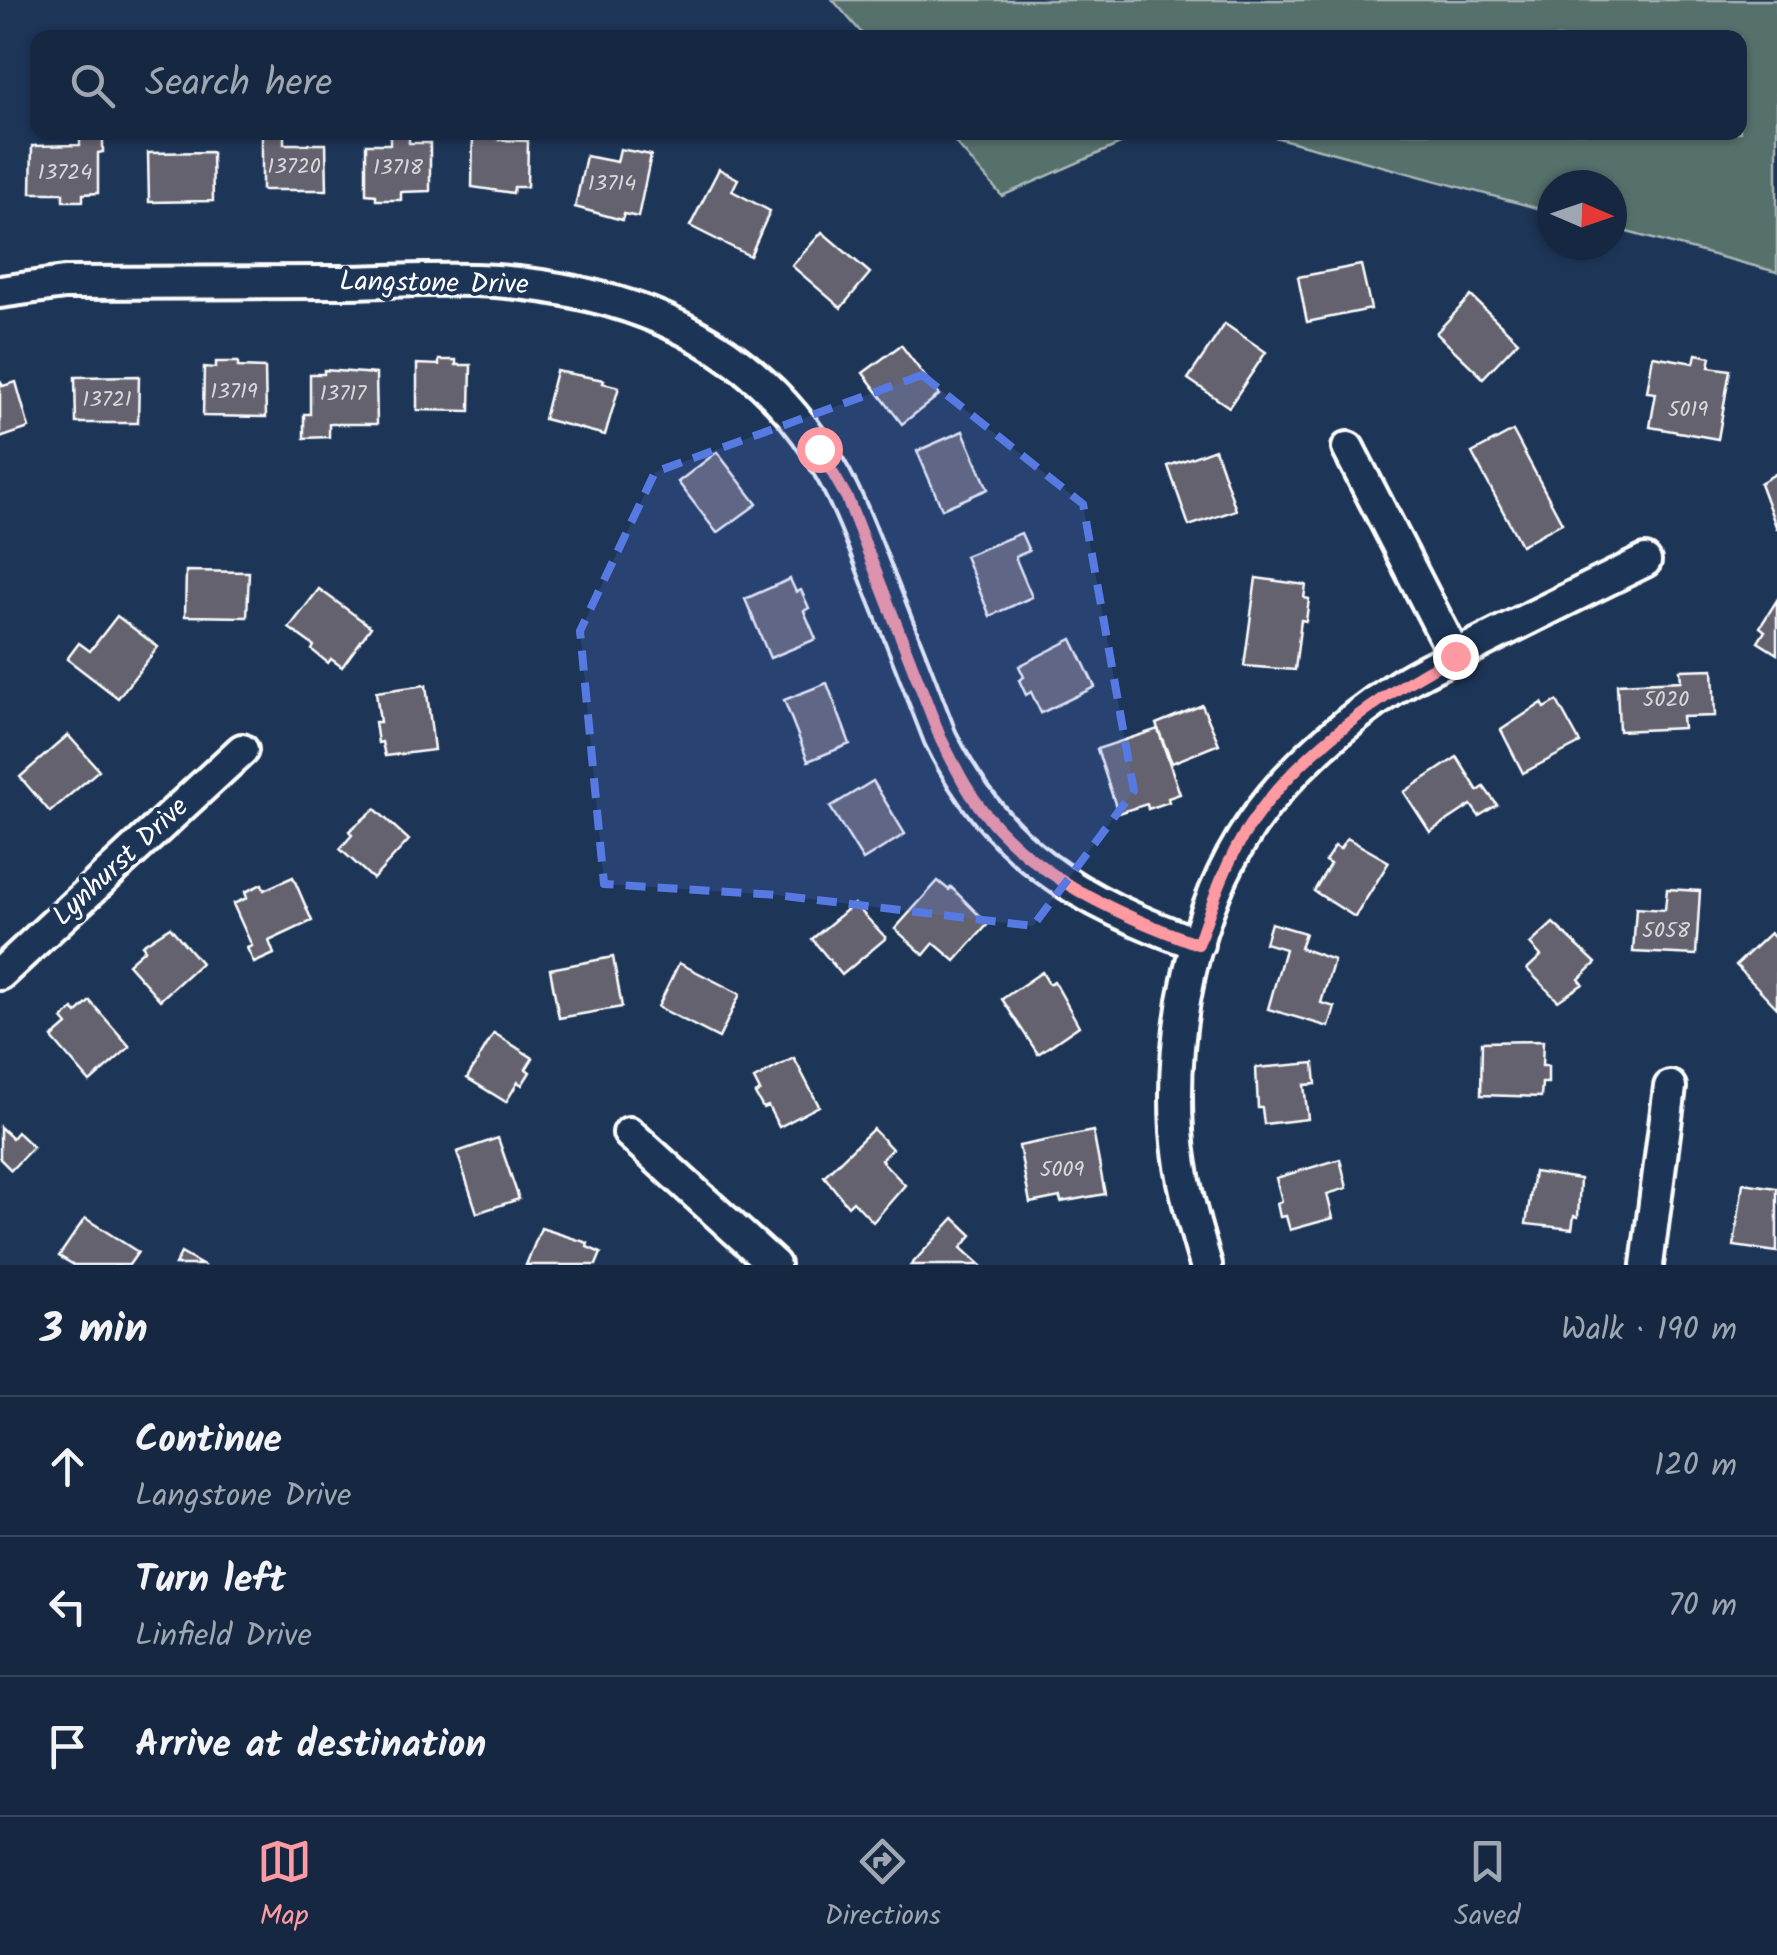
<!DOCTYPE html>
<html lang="en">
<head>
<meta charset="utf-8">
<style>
  body { margin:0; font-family:Kalam,sans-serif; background:#1f3048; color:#f1f3f6 }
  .compass { position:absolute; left:1537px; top:170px; width:90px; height:90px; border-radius:50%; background:#162841; box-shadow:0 2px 8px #0004; rotate:92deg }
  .stop { position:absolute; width:30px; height:30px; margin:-22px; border:8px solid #ff9aa2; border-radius:50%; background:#fff }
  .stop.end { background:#ff9aa2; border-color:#fff; box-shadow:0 2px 10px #0008 }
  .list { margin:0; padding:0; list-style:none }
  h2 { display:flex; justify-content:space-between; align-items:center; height:130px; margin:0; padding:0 40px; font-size:42px }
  h2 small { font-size:32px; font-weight:400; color:#9ea6b1 }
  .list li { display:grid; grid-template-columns:65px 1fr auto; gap:30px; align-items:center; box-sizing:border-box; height:140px; padding:0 40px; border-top:2px solid #35445a }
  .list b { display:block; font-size:38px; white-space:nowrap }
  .list p { margin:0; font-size:32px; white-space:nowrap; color:#9ea6b1 }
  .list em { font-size:32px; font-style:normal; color:#9ea6b1 }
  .icon { flex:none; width:55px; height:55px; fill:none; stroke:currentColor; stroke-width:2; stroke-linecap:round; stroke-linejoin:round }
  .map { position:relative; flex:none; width:1777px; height:1265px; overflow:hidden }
  .search { position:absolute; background:#162841; box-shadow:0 2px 8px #0004; left:30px; right:30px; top:30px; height:110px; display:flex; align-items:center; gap:25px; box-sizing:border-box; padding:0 35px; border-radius:20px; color:#9ea6b1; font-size:38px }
  .sheet { height:550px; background:#162841 }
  nav { display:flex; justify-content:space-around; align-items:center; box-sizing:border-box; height:140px; border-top:2px solid #35445a; background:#162841; font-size:28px; color:#9ea6b1 }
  nav a { display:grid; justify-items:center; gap:5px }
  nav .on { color:#ff9aa2 }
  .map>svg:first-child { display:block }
</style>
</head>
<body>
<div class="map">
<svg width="1777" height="1265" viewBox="0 0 1777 1265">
  <rect width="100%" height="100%" fill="#1d3557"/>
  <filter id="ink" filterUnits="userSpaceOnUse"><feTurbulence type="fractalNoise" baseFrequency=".01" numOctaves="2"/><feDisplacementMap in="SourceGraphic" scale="20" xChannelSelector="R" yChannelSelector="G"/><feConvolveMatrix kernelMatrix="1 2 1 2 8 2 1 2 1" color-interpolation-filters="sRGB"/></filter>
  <g filter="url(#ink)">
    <g fill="#566f6c" stroke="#aab7b6" stroke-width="2.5">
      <path d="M 833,0 L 1777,0 L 1777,272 L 1612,228 L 1612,185 L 1552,185 L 1552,212 L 1260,133 L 1740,132 L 1740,38 L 866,38 Z"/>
      <path d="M 947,133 L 1145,133 L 1002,196 Z"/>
    </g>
    <g fill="#64626e" stroke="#fff" stroke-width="2.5">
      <path d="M 80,132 L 103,132 L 103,152 L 98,153 L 98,193 L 83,194 L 83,201 L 63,201 L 63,193 L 31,193 L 32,146 L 80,145 Z"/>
      <path d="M 262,132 L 284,132 L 284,144 L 326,144 L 327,190 L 262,190 Z"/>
      <path d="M 390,132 L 409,132 L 409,143 L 430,143 L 430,191 L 401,192 L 401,200 L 376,200 L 376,195 L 366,194 L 366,144 L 390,144 Z"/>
      <path d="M 473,132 L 499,132 L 499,140 L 528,141 L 527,187 L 514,187 L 513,193 L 472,187 Z"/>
      <path d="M 620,149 L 651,155 L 638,217 L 624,214 L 622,220 L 575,207 L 586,156 L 617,162 Z"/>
      <path d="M 212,152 L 213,201 L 149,202 L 148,153 Z"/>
      <path d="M 719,169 L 738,179 L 732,191 L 770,211 L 750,256 L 690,226 Z"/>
      <path d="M 822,232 L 870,273 L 841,308 L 792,266 Z"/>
      <path d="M 1361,265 L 1371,309 L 1307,322 L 1298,277 Z"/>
      <path d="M 1471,296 L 1518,341 L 1483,378 L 1436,333 Z"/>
      <path d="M 1225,324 L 1266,352 L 1229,407 L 1188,379 Z"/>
      <path d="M 901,345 L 939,395 L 902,424 L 863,373 Z"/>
      <path d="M 1696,354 L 1711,357 L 1709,367 L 1730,370 L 1718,439 L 1650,427 L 1656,393 L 1647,392 L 1653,356 L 1694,363 Z"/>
      <path d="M 439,360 L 456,360 L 456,365 L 471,365 L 470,411 L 417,410 L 417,364 L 439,365 Z"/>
      <path d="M 216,362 L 238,362 L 238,367 L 265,368 L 266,417 L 203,416 L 204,367 L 216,368 Z"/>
      <path d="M 324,370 L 376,374 L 377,424 L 329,424 L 329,437 L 304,438 L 304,414 L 310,414 L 310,374 L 324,374 Z"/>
      <path d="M 556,371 L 604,380 L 603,383 L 619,387 L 605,435 L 544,419 Z"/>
      <path d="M 139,376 L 138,423 L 76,423 L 75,377 Z"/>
      <path d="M 0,380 L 3,386 L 16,382 L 29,428 L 0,438 Z"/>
      <path d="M 963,431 L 988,489 L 942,509 L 917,451 Z"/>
      <path d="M 1513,431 L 1562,523 L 1521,545 L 1472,453 Z"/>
      <path d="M 1215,449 L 1236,510 L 1189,526 L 1168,466 Z"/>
      <path d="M 717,452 L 757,504 L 717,533 L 678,482 Z"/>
      <path d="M 1777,473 L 1777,529 L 1760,483 Z"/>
      <path d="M 1021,533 L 1029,551 L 1015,557 L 1032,597 L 990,616 L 965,556 Z"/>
      <path d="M 186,571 L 249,572 L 247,617 L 185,616 Z"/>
      <path d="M 1256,578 L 1306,585 L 1304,598 L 1309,599 L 1306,621 L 1301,620 L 1295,670 L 1244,666 Z"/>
      <path d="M 790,579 L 796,592 L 801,590 L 809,608 L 804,611 L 816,639 L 770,658 L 745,599 Z"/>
      <path d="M 319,589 L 371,627 L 342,667 L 331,659 L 328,663 L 312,650 L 314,646 L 289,628 Z"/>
      <path d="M 1777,600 L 1777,654 L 1758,642 L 1765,631 L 1760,627 Z"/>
      <path d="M 117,616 L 158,647 L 118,698 L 67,659 L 79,643 L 90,651 Z"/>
      <path d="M 1072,639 L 1095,687 L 1041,713 L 1031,692 L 1026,695 L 1019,680 L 1024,677 L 1019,666 Z"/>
      <path d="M 1713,669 L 1715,716 L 1682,717 L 1683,728 L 1619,731 L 1617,684 L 1681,681 L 1680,670 Z"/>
      <path d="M 827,683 L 850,744 L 808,761 L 784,700 Z"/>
      <path d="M 426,685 L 434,750 L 385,756 L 382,742 L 378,743 L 375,722 L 380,722 L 376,692 Z"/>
      <path d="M 1557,701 L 1580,743 L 1523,773 L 1501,730 L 1542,703 L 1545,708 Z"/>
      <path d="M 1202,705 L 1219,744 L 1172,763 L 1156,724 Z"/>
      <path d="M 1158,729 L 1180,794 L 1168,798 L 1169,802 L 1148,809 L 1147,804 L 1118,813 L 1097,749 Z"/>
      <path d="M 68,735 L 99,770 L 50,812 L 20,777 Z"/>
      <path d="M 1457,757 L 1478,791 L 1484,787 L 1497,805 L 1479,816 L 1471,805 L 1430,832 L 1404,792 Z"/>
      <path d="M 873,781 L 905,834 L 863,860 L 830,807 Z"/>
      <path d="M 375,809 L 409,840 L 373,879 L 340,849 L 352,835 L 349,831 Z"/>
      <path d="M 1347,838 L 1389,862 L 1355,917 L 1314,891 L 1330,864 L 1325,861 L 1335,846 L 1340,849 Z"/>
      <path d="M 293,877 L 312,921 L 269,941 L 274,954 L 254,963 L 247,948 L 252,946 L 233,904 L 247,898 L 245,892 L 262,884 L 264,890 Z"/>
      <path d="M 938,881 L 949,890 L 951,887 L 988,924 L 955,961 L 934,943 L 924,955 L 895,929 Z"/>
      <path d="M 1667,889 L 1700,891 L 1696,955 L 1633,952 L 1636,908 L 1665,910 Z"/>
      <path d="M 854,904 L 886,938 L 842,975 L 812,939 Z"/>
      <path d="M 1271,923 L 1305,933 L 1300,948 L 1334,960 L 1321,1003 L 1335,1007 L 1329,1027 L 1268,1009 L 1285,949 L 1265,943 Z"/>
      <path d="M 1553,923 L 1596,963 L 1579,979 L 1583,984 L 1558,1001 L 1527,969 L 1541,956 L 1530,944 Z"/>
      <path d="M 170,927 L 201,963 L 160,1000 L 128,964 L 145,949 L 142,945 Z"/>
      <path d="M 1770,933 L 1777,940 L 1777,1008 L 1736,965 Z"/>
      <path d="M 613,957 L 622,1007 L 559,1018 L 550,969 Z"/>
      <path d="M 679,963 L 740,994 L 719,1038 L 658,1007 Z"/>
      <path d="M 1042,972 L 1049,984 L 1054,981 L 1079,1026 L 1038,1054 L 1002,999 Z"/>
      <path d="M 90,1001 L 130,1047 L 90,1082 L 52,1038 L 67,1025 L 62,1019 L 73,1009 L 77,1013 Z"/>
      <path d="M 494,1033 L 533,1058 L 526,1069 L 530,1072 L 522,1085 L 518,1082 L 506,1102 L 467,1078 Z"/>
      <path d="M 1543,1041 L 1542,1066 L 1548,1066 L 1548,1083 L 1542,1083 L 1541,1097 L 1481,1095 L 1482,1042 Z"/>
      <path d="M 794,1058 L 819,1106 L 779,1127 L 768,1106 L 763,1108 L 755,1094 L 760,1091 L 754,1079 Z"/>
      <path d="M 1314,1063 L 1316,1084 L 1304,1085 L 1308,1119 L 1264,1124 L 1262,1108 L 1258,1108 L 1256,1068 Z"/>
      <path d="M 0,1127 L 12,1138 L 17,1132 L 33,1147 L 11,1170 L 0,1159 Z"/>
      <path d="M 873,1129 L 892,1149 L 881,1160 L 905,1185 L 873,1222 L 853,1201 L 848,1206 L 824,1176 Z"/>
      <path d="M 1093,1131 L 1105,1194 L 1061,1202 L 1060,1197 L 1030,1203 L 1019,1146 Z"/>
      <path d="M 498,1138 L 519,1199 L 477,1213 L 457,1152 Z"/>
      <path d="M 1340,1159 L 1347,1188 L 1327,1194 L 1333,1218 L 1290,1230 L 1286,1216 L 1280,1217 L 1277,1203 L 1282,1201 L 1276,1178 Z"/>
      <path d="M 1534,1172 L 1580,1179 L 1578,1217 L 1574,1216 L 1572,1229 L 1526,1224 Z"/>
      <path d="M 1743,1183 L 1777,1188 L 1777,1252 L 1734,1246 Z"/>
      <path d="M 85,1218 L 138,1252 L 129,1265 L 74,1265 L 59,1256 Z"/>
      <path d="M 954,1218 L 972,1235 L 961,1248 L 980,1265 L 911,1265 Z"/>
      <path d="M 541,1228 L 588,1243 L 587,1247 L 601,1253 L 596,1265 L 526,1265 Z"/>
      <path d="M 181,1253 L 202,1265 L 175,1265 Z"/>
    </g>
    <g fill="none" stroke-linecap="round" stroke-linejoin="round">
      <g stroke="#fff" stroke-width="38">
        <g id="minor">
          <path d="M 0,292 L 64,283 C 155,283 246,282 337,282 C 390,282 444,277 496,281 C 626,291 746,337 819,451 C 846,492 862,537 879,581 C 900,633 920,685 940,737 C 996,853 1079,902 1198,944"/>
          <path d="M 1348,448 L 1455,656"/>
          <path d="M 0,974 L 242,750"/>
          <path d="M 629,1133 L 774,1265"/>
          <path d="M 1206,1265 C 1193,1221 1180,1177 1177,1131 C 1171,1028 1192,912 1251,825 C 1288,770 1345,721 1400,685 C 1423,670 1450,659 1474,646 C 1531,617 1588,589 1645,561"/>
          <path d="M 1647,1265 L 1670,1087"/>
        </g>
      </g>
      <use href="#minor" stroke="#1d3557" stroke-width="30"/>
    </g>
  </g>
  <g fill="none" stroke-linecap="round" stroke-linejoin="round" filter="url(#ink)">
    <path stroke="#ff9aa2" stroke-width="12" d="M 819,449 L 847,498 L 940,737 C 954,764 967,793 988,817 C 1042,881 1121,916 1198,944 C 1212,903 1226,861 1250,825 C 1300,752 1378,696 1455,656"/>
  </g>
  <path fill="#567ae2" fill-opacity="0.2" stroke="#567ae2" stroke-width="8" stroke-dasharray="20 12" stroke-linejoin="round" d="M 922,375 L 1083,504 L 1134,791 L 1033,926 L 776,895 L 604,884 L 580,631 L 655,472 Z"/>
  <g text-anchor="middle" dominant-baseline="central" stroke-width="8" stroke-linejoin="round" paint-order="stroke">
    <g font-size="22" fill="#d8d8db">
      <text x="294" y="167">13720</text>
      <text x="398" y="168">13718</text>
      <text x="65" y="173">13724</text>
      <text x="612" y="184">13714</text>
      <text x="234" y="392">13719</text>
      <text x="343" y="394">13717</text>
      <text x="107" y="400">13721</text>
      <text x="1688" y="410">5019</text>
      <text x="1666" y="700">5020</text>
      <text x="1666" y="931">5058</text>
      <text x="1062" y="1170">5009</text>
    </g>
    <g font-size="28" fill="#fff" stroke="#1d3557">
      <text transform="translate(434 284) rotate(1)">Langstone Drive</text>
      <text transform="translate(121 862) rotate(-43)">Lynhurst Drive</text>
    </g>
  </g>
</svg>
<svg class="compass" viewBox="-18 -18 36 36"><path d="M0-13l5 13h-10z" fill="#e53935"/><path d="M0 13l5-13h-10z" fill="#9ea6b1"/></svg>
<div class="stop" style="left:819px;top:449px"></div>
<div class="stop end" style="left:1455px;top:656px"></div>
<div class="search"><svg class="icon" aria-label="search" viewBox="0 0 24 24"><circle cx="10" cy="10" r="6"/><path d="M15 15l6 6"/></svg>Search here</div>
</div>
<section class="sheet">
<h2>3 min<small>Walk · 190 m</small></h2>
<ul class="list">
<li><svg class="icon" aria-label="ahead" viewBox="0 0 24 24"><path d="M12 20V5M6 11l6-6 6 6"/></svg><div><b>Continue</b><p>Langstone Drive</p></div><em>120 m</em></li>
<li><svg class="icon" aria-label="left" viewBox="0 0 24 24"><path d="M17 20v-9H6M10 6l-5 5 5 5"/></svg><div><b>Turn left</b><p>Linfield Drive</p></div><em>70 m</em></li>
<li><svg class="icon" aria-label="arrive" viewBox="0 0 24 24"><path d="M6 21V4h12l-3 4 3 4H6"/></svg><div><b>Arrive at destination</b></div></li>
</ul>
</section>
<nav>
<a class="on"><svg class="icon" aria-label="map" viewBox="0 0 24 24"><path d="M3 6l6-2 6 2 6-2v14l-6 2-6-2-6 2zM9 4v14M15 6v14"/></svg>Map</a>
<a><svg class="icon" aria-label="directions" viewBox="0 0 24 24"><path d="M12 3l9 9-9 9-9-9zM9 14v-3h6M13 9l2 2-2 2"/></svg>Directions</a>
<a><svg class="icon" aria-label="saved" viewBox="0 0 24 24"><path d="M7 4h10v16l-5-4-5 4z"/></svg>Saved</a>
</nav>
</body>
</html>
